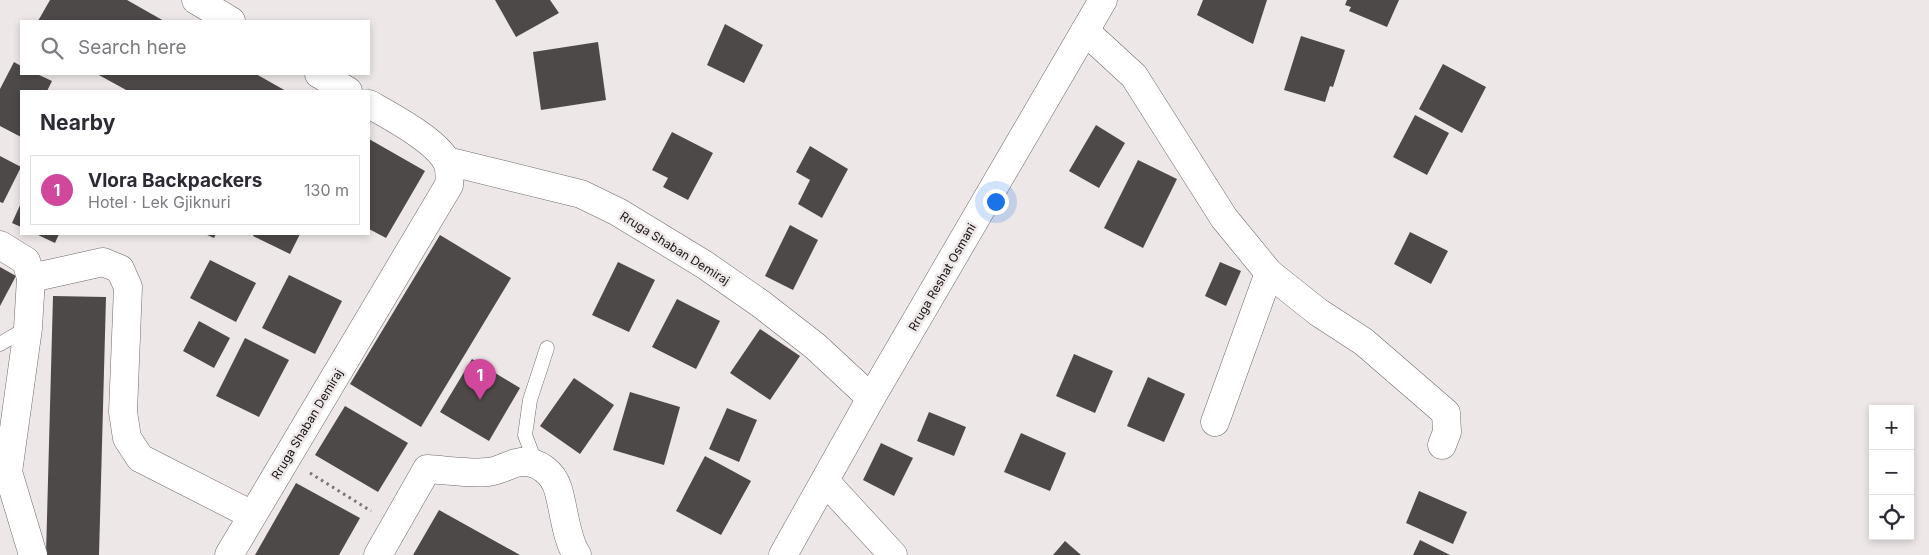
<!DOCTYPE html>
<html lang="en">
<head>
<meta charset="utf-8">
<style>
  body { margin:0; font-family:Inter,sans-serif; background:#f2f2f3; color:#2b2b33 }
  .controls { position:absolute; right:15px; bottom:15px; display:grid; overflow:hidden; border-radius:0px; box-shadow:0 2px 8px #0003 }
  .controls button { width:45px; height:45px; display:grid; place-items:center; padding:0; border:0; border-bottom:1px solid #e1e1e2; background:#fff; color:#2b2b33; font:25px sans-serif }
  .you { position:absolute; left:995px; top:201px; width:18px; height:18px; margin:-12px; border:4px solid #fff; border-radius:50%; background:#1a73e8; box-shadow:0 0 0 8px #1a73e833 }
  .badge { display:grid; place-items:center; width:32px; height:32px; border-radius:50%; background:#db2777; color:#fff; font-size:16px; font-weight:700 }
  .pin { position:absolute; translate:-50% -41px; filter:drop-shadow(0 1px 2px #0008) }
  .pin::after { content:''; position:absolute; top:26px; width:18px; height:15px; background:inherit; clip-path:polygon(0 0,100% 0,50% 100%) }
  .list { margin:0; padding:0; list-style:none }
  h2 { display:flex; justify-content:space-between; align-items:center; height:65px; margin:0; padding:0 20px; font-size:21px }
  h2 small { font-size:16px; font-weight:400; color:#7c7c81 }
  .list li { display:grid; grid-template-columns:32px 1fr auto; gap:15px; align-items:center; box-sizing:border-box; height:70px; margin:0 10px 10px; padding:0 10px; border:1px solid #e1e1e2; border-radius:0px }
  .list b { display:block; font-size:19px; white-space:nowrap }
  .list p { margin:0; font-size:16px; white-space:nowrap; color:#7c7c81 }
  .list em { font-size:16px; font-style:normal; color:#7c7c81 }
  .icon { flex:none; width:28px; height:28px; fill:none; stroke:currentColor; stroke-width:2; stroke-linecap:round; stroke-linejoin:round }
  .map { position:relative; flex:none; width:1929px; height:555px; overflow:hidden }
  .search { position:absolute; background:#fff; box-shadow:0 2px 8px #0003; left:20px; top:20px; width:350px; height:55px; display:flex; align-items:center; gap:12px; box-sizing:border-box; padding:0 18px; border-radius:0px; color:#7c7c81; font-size:19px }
  .panel { position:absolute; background:#fff; box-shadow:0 2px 8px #0003; left:20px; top:90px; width:350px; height:145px; border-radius:0px }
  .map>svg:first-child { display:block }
</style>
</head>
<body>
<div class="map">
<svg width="1929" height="555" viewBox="0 0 1929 555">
  <rect width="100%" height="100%" fill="#ede7e7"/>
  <g fill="#4e4949">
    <path d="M 50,0 L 127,0 L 164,21 L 38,21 Z"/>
    <path d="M 495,0 L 550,0 L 559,13 L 516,37 Z"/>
    <path d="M 1203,0 L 1267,0 L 1253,44 L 1197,15 Z"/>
    <path d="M 1347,0 L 1399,0 L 1387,27 L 1349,11 L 1351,7 L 1345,5 Z"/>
    <path d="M 725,24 L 763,45 L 744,83 L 707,65 Z"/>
    <path d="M 1301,36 L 1345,50 L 1333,87 L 1330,86 L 1325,102 L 1284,90 Z"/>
    <path d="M 598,42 L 606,100 L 541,110 L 533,52 Z"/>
    <path d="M 14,62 L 21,66 L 21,74 L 37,74 L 52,81 L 47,91 L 21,91 L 21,137 L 0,126 L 0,89 Z"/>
    <path d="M 1443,64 L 1486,87 L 1462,133 L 1419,109 Z"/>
    <path d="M 97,74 L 256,74 L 286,91 L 128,91 Z"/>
    <path d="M 1415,115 L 1449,133 L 1427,175 L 1393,157 Z"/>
    <path d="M 1096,125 L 1125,143 L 1099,188 L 1069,171 Z"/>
    <path d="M 672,132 L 713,153 L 688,200 L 663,187 L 668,178 L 652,170 Z"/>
    <path d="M 369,139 L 425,171 L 386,238 L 369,229 Z"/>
    <path d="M 810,146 L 848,169 L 822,218 L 798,204 L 810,180 L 796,172 Z"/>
    <path d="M 0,156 L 21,167 L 3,203 L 0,202 Z"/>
    <path d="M 1138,160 L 1177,179 L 1143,248 L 1104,228 Z"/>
    <path d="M 21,203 L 21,227 L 12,223 Z"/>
    <path d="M 790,225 L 818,240 L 793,290 L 765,276 Z"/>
    <path d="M 1410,232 L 1448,251 L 1431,284 L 1394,264 Z"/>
    <path d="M 36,234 L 59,234 L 55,243 Z"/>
    <path d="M 205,234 L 216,234 L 214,238 Z"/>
    <path d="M 254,234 L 300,234 L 290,254 L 253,236 Z"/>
    <path d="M 440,235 L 511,278 L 421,427 L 350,384 Z"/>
    <path d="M 210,260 L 256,283 L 236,322 L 190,298 Z"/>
    <path d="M 618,262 L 655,280 L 629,332 L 592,315 Z"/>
    <path d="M 1220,262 L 1241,271 L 1226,306 L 1205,296 Z"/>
    <path d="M 0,267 L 16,276 L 0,306 Z"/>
    <path d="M 289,275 L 342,301 L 315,354 L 262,328 Z"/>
    <path d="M 53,296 L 106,297 L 99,555 L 46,555 Z"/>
    <path d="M 677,299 L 720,321 L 696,369 L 652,347 Z"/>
    <path d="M 199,321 L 230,338 L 214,368 L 183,351 Z"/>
    <path d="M 760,329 L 800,356 L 770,400 L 730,373 Z"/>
    <path d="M 245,338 L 289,360 L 259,417 L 216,396 Z"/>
    <path d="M 1074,354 L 1113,371 L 1095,413 L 1056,396 Z"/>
    <path d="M 472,359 L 520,388 L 489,441 L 440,412 Z"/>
    <path d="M 1148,377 L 1185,394 L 1164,442 L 1127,426 Z"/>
    <path d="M 574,378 L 614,405 L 580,454 L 540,426 Z"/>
    <path d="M 630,392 L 680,407 L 664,465 L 613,450 Z"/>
    <path d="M 345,406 L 408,443 L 378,492 L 315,455 Z"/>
    <path d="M 727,408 L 757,420 L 739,462 L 709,449 Z"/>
    <path d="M 929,412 L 966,427 L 954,456 L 917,441 Z"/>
    <path d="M 1021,433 L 1066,453 L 1050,491 L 1004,472 Z"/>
    <path d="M 881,443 L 913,458 L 894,496 L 863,480 Z"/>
    <path d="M 705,456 L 751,481 L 721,535 L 676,511 Z"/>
    <path d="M 296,483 L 360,518 L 339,555 L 255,555 Z"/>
    <path d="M 1419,491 L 1467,512 L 1453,544 L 1406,523 Z"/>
    <path d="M 439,510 L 520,555 L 413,555 Z"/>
    <path d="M 1420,540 L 1450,555 L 1413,555 Z"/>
    <path d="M 1065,541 L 1081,555 L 1053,555 Z"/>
  </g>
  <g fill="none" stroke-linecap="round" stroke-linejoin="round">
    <g stroke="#6f6a69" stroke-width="15">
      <g id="lane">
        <path d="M 0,344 L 27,328"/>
        <path d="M 536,464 L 525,435 L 530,400 L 547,348"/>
      </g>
    </g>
    <g stroke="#6f6a69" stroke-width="29">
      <g id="street">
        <path d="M 196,0 L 231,21"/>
        <path d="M 1085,31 L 1134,76 L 1224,218 L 1269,273 L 1318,312 L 1364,342 L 1446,413 L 1447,432 L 1442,445"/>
        <path d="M 319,74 L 348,91"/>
        <path d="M 447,161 L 581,194 L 618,212 L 705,265 L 761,304 L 815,346 L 871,398"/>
        <path d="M 0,245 L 26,261 L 31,278 L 28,328 L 8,472 L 33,555"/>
        <path d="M 31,278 L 103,262 L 120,269 L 128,287 L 123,412 L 127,438 L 140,458 L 252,515"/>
        <path d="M 1215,422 L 1269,273"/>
        <path d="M 825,481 L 893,555"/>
        <path d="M 229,555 L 449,185 C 450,177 450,169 447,162 C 436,140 390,116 369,104"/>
        <path d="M 378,555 L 427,469 C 446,470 470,474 488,472 C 500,471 510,463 521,462 C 539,461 553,473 558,489 C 564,509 566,539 577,555"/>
      </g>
    </g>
    <g stroke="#6f6a69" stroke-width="29">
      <path id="secondary" d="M 783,555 L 871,398 L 1103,0"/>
    </g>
    <path stroke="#797574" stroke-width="3" stroke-dasharray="2.5 4" stroke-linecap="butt" d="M 310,473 L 371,511"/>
    <use href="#lane" stroke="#fff" stroke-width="14"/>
    <use href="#street" stroke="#fff" stroke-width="28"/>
    <use href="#secondary" stroke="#fff" stroke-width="28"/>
  </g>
  <g text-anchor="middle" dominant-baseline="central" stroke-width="5" stroke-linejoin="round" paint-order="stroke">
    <g font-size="12" fill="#141211" stroke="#ede7e7">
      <text transform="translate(675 248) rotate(32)">Rruga Shaban Demiraj</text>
      <text transform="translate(942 277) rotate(-60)">Rruga Reshat Osmani</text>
      <text transform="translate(307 424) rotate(-59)">Rruga Shaban Demiraj</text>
    </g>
  </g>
</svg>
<div class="controls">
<button>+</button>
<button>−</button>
<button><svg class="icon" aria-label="locate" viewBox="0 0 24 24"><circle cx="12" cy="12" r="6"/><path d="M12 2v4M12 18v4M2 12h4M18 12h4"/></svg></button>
</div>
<div class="you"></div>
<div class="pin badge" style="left:480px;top:400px;background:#d1479c">1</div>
<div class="search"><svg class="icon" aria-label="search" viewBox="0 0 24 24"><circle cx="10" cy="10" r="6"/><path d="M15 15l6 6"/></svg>Search here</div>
<section class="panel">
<h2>Nearby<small></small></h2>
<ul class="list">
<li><span class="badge" style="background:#d1479c">1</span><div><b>Vlora Backpackers</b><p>Hotel · Lek Gjiknuri</p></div><em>130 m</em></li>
</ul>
</section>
</div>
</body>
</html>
